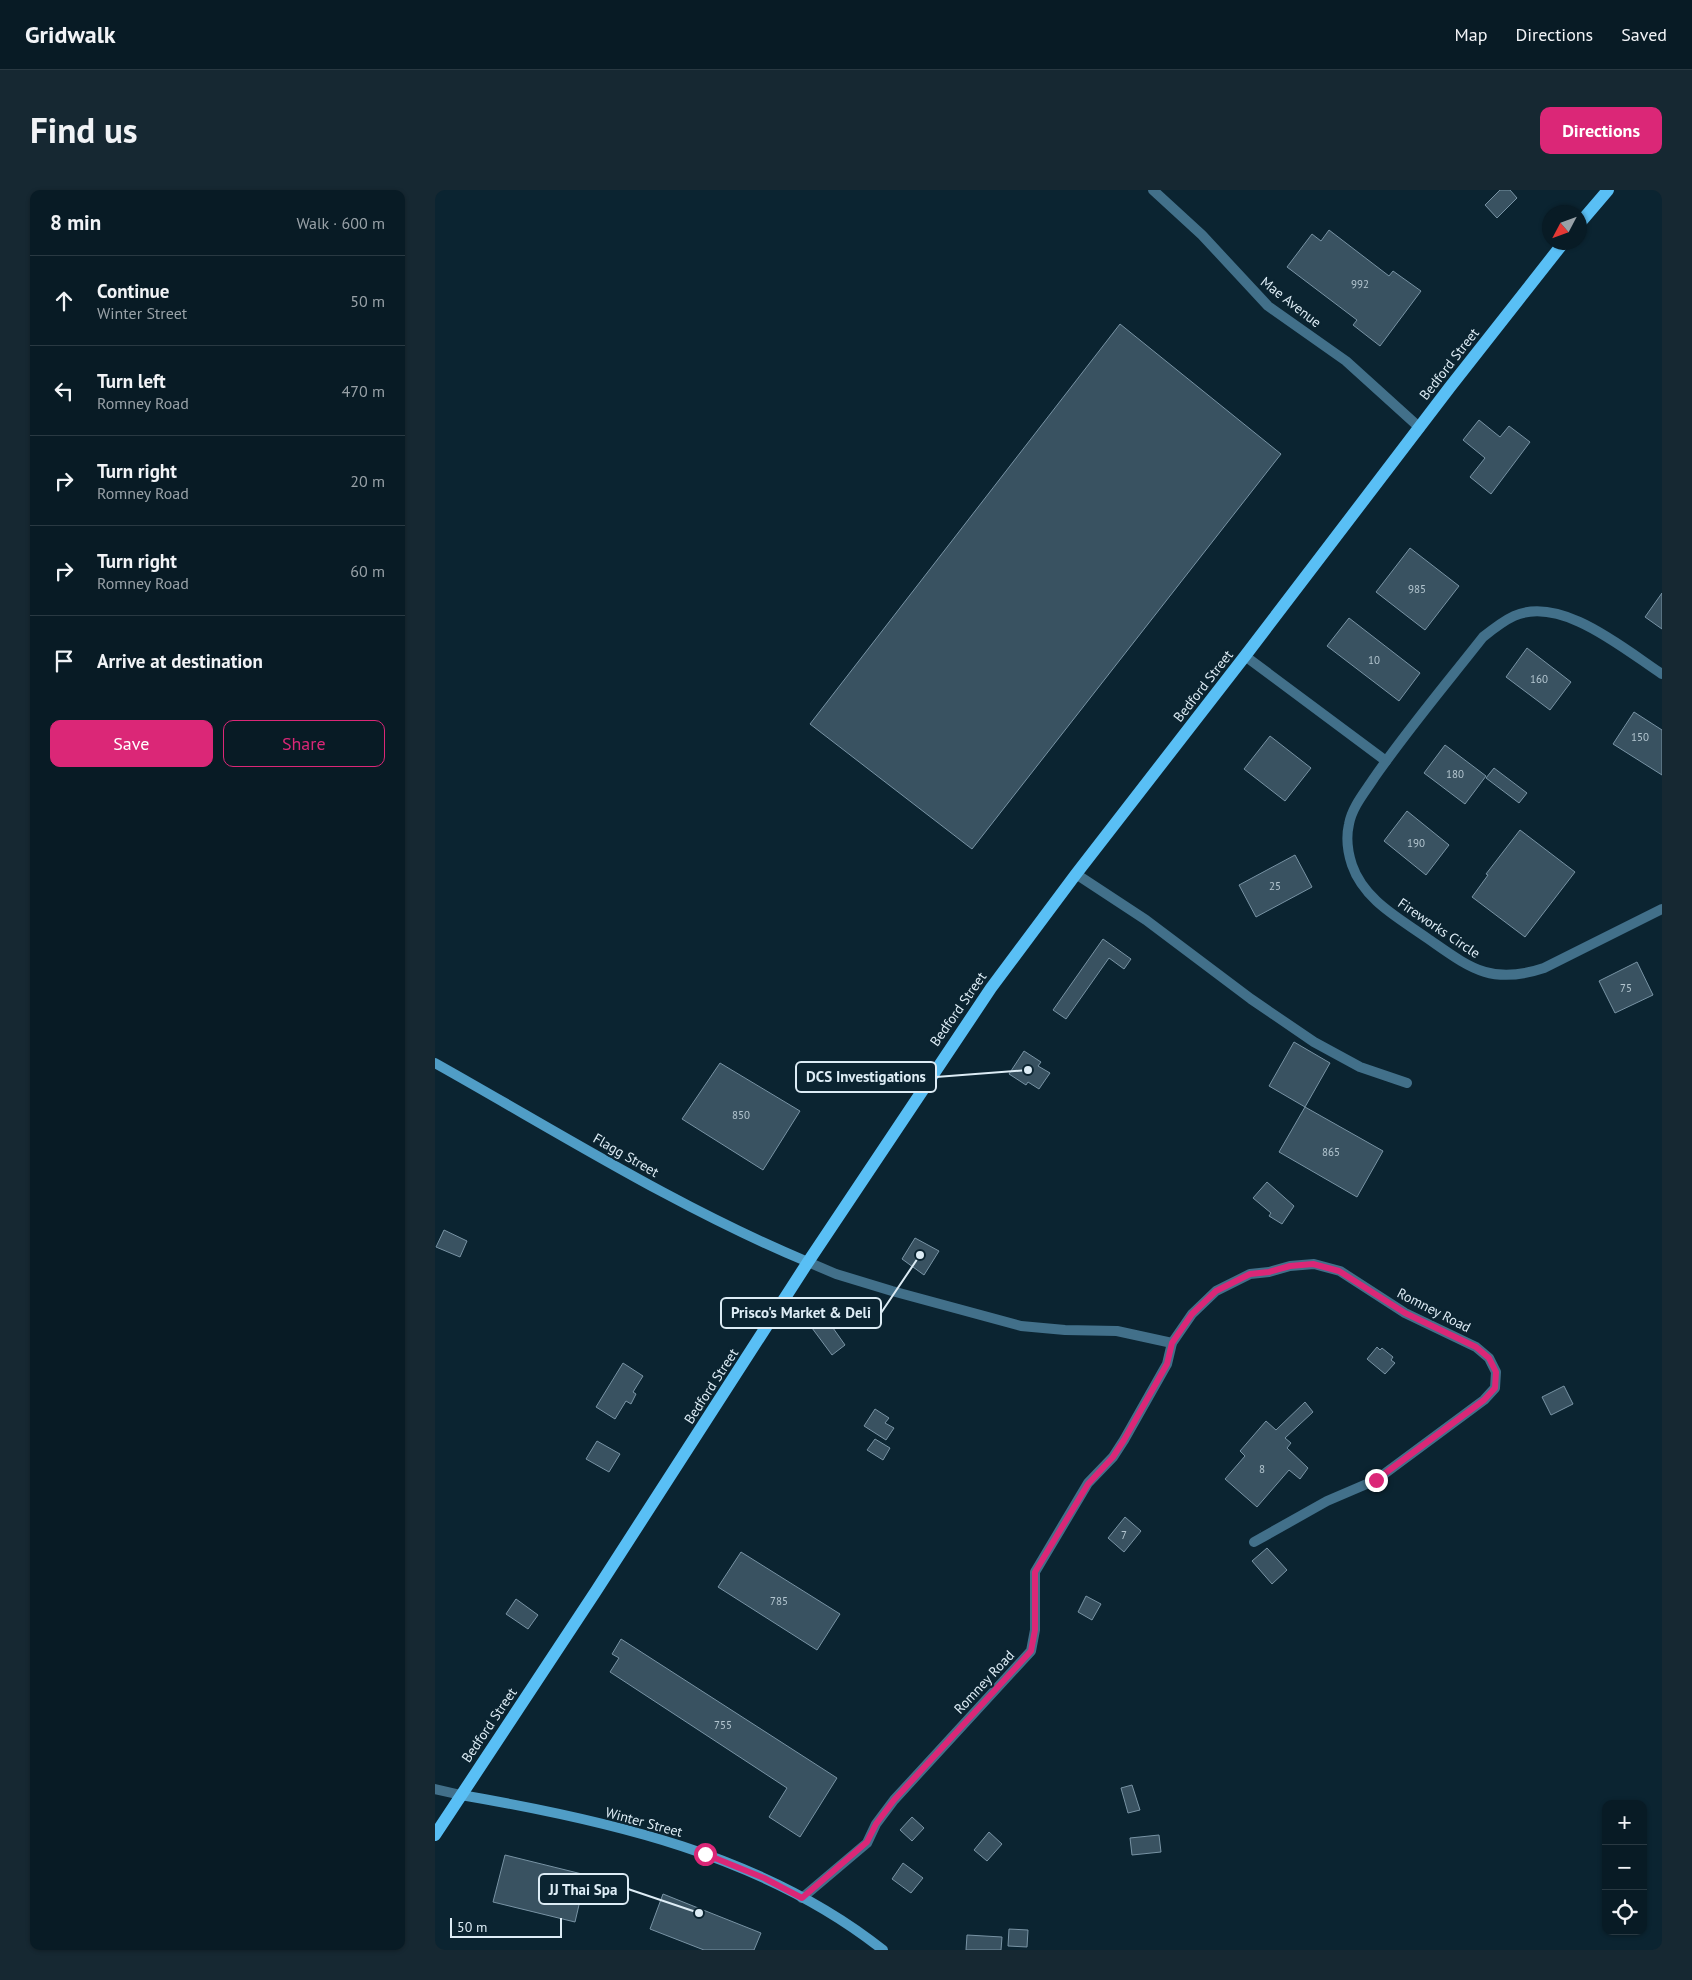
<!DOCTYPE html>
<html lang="en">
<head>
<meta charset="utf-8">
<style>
  body { margin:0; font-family:"PT Sans",sans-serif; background:#162832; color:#f1f3f6 }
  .controls { position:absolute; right:15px; bottom:15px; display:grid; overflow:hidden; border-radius:10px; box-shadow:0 1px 4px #0004 }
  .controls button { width:45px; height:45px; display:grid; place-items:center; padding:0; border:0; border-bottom:1px solid #293942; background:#081b25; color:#f1f3f6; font:25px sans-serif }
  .compass { position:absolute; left:1107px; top:15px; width:45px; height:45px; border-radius:50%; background:#081b25; box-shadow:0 1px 4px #0004; rotate:229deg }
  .scale { position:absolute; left:15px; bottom:12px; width:112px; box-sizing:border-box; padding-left:5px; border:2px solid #ddecf5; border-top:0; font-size:14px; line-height:18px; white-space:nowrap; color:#ddecf5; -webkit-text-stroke:4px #0b2431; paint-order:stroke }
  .stop { position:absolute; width:15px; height:15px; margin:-11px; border:4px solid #db2777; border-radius:50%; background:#fff }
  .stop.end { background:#db2777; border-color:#fff; box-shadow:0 1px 5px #0008 }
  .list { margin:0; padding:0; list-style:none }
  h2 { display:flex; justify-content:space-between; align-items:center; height:65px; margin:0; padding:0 20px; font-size:21px }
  h2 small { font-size:16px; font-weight:400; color:#98a1a7 }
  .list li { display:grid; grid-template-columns:32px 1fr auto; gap:15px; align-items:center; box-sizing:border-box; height:90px; padding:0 20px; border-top:1px solid #293942 }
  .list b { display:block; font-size:19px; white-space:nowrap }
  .list p { margin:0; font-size:16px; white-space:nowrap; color:#98a1a7 }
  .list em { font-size:16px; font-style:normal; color:#98a1a7 }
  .actions { display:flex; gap:10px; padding:15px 20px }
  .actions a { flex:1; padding:11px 0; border:1px solid #db2777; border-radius:10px; text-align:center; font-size:18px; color:#db2777 }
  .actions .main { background:#db2777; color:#fff }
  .icon { flex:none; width:28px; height:28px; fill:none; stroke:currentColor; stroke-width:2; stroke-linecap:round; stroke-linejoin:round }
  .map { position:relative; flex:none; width:1227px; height:1760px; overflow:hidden; border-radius:10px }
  header { display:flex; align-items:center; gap:30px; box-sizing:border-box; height:70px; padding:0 25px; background:#081b25; border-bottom:1px solid #293942 }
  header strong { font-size:24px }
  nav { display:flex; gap:28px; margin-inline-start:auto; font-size:18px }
  .intro { display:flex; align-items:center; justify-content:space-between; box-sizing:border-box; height:120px; padding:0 30px }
  h1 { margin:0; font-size:35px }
  .button { padding:12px 22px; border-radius:10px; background:#db2777; color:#fff; font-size:18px; font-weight:700 }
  main { display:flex; gap:30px; padding:0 30px }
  aside { flex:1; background:#081b25; border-radius:10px; box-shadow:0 1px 4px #0004 }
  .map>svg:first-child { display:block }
</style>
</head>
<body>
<header>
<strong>Gridwalk</strong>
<nav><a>Map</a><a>Directions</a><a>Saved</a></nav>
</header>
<div class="intro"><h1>Find us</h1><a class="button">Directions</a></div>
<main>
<aside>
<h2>8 min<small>Walk · 600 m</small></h2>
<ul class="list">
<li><svg class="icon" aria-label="ahead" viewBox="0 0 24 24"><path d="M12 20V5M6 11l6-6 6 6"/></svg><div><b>Continue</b><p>Winter Street</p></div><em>50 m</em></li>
<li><svg class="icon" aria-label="left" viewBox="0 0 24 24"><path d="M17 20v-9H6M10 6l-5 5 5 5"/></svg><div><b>Turn left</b><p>Romney Road</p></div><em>470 m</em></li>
<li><svg class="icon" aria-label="right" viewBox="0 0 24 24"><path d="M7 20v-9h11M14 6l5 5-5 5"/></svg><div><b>Turn right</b><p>Romney Road</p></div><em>20 m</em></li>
<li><svg class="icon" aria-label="right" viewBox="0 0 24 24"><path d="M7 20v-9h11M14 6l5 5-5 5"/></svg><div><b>Turn right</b><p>Romney Road</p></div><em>60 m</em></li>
<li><svg class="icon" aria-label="arrive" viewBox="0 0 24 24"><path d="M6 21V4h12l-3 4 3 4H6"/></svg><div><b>Arrive at destination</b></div></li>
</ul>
<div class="actions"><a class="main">Save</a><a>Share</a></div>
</aside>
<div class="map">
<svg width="1227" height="1760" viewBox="0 0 1227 1760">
  <rect width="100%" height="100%" fill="#0b2431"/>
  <g fill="#395261" stroke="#7893a4">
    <path d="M 1065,0 L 1075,0 L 1082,8 L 1062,28 L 1050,15 Z"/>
    <path d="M 894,40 L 954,86 L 958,81 L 986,101 L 945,156 L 918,135 L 922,130 L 852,77 L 877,44 L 886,51 Z"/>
    <path d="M 685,134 L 846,264 L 537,659 L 375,534 Z"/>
    <path d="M 1044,230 L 1065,247 L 1074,236 L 1095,252 L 1056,304 L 1035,287 L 1050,268 L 1028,250 Z"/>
    <path d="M 975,358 L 1024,396 L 990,440 L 941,402 Z"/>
    <path d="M 1227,403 L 1227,439 L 1210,427 Z"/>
    <path d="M 914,428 L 985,483 L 964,511 L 892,456 Z"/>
    <path d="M 1092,458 L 1136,492 L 1115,520 L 1071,487 Z"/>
    <path d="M 1199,522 L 1227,540 L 1227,585 L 1178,554 Z"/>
    <path d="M 835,546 L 876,578 L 850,611 L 809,579 Z"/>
    <path d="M 1010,555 L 1051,586 L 1030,614 L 989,583 Z"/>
    <path d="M 1059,578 L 1092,603 L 1084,613 L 1051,588 Z"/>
    <path d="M 972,621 L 1014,655 L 991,685 L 949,651 Z"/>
    <path d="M 1085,640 L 1140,682 L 1090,747 L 1037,707 L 1053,685 L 1051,684 Z"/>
    <path d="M 860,665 L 877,697 L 821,727 L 804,695 Z"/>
    <path d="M 668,749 L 696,769 L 689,779 L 674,768 L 631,829 L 618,820 Z"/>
    <path d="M 1202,772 L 1218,805 L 1180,823 L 1164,791 Z"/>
    <path d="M 859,852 L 895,873 L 870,917 L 834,896 Z"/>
    <path d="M 589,861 L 606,872 L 603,876 L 615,883 L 604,899 L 593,892 L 591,895 L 574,884 Z"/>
    <path d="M 285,873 L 365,921 L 328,980 L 247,929 Z"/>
    <path d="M 870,917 L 948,961 L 922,1007 L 844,962 Z"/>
    <path d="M 832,992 L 859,1016 L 847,1034 L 834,1026 L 836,1023 L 818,1008 Z"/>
    <path d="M 9,1040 L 32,1051 L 25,1067 L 1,1057 Z"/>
    <path d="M 480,1048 L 504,1061 L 489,1085 L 467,1069 Z"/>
    <path d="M 391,1128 L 410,1155 L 397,1165 L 377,1138 Z"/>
    <path d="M 942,1157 L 945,1160 L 947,1158 L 958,1167 L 956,1170 L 960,1173 L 950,1184 L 932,1169 Z"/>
    <path d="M 188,1173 L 208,1186 L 198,1202 L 201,1204 L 196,1214 L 191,1211 L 180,1229 L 161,1217 Z"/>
    <path d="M 1129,1196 L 1138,1214 L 1116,1225 L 1107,1207 Z"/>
    <path d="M 870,1212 L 878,1222 L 850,1248 L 856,1253 L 852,1258 L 873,1278 L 865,1289 L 854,1280 L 822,1317 L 790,1289 L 810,1266 L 805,1261 L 831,1231 L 841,1240 Z"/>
    <path d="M 440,1219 L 454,1228 L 450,1233 L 459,1238 L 451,1250 L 429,1236 Z"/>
    <path d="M 440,1249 L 455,1258 L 448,1270 L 432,1260 Z"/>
    <path d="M 162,1251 L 185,1264 L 174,1282 L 151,1269 Z"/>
    <path d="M 690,1327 L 706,1341 L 689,1362 L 673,1348 Z"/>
    <path d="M 832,1358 L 852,1380 L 837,1394 L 817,1371 Z"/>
    <path d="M 306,1362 L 405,1424 L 382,1460 L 283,1397 Z"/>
    <path d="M 651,1406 L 666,1414 L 657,1430 L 643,1422 Z"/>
    <path d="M 81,1409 L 103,1425 L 93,1439 L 71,1424 Z"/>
    <path d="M 186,1449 L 402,1588 L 365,1647 L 334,1627 L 352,1598 L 175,1482 L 184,1468 L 177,1464 Z"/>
    <path d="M 697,1595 L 705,1620 L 693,1623 L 686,1598 Z"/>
    <path d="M 477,1627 L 489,1638 L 477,1651 L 465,1640 Z"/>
    <path d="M 554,1642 L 567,1654 L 552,1671 L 539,1660 Z"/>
    <path d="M 724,1645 L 726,1662 L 697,1665 L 695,1648 Z"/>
    <path d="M 70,1665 L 151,1685 L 140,1732 L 58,1712 Z"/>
    <path d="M 468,1673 L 488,1688 L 476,1703 L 457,1689 Z"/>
    <path d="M 228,1704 L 326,1743 L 319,1760 L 269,1760 L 215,1739 Z"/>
    <path d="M 574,1739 L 593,1740 L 592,1757 L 573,1756 Z"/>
    <path d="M 532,1745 L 567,1747 L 566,1760 L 531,1760 Z"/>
  </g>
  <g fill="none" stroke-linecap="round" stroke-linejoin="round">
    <g stroke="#42708a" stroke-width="10">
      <path d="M 718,0 L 767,45 L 833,116 L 911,171 L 985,238"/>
      <path d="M 810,466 L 951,571"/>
      <path d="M 1227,484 C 1189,459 1126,405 1079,426 C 1068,431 1058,439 1048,447 C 1011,494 973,539 939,588 C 930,602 917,617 914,634 C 911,647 913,663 917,675 C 929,710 964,728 992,748 C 1034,777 1055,796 1109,778 L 1227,719"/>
      <path d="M 641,684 L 711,730 L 816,809 L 879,852 L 925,877 L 972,893"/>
      <path d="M 373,1072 L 401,1084 L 457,1101 L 586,1136 L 630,1140 L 682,1141 L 737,1153"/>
      <path d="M 0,1599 L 26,1605"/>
      <path d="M 367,1708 L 432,1653 L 441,1634 L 459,1610 L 596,1461 L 600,1440 L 600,1382 L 653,1293 L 678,1267 L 689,1250 L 732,1174 L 737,1153 L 757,1124 L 781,1101 L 815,1084 L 834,1082 L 855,1076 L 879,1074 L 905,1081 L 970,1123 L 1041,1157 L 1054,1168 L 1061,1182 L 1060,1198 L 1049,1210 L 941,1290 L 892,1311 L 819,1352"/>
    </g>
    <g stroke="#509dc6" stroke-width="10">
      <path d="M 0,873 C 123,942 243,1018 373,1072"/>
      <path d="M 26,1605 C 172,1630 329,1665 448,1760"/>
    </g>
    <g stroke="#59bff5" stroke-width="12">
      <path d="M 1144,34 L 1173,0"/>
      <path d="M 0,1645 L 161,1401 L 373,1072 L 556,798 L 641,684 L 810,466 L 1015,197 L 1129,52"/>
    </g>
  </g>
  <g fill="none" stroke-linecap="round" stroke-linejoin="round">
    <path stroke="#db2777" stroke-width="6" d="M 270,1664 L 329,1688 L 367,1708 L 432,1652 L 441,1634 L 459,1610 L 596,1461 L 600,1440 L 600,1382 L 653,1294 L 678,1267 L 689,1250 L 732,1174 L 737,1153 L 757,1124 L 781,1101 L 815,1084 L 834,1082 L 855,1076 L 878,1074 L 904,1081 L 970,1123 L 1041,1157 L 1054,1168 L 1061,1182 L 1060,1198 L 1049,1210 L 941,1290"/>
  </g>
  <g text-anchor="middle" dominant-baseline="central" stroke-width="4.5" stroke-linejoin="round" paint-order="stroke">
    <g font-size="11" fill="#b4c6d0">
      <text x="925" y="94">992</text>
      <text x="982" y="399">985</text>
      <text x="939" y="470">10</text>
      <text x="1104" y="489">160</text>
      <text x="1205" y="547">150</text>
      <text x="1020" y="584">180</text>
      <text x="981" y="653">190</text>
      <text x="840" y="696">25</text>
      <text x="1191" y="798">75</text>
      <text x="306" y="925">850</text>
      <text x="896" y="962">865</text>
      <text x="827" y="1279">8</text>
      <text x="689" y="1345">7</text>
      <text x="344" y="1411">785</text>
      <text x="288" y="1535">755</text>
    </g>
    <g font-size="14" fill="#ddecf5" stroke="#0b2431">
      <text transform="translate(856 112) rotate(38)">Mae Avenue</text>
      <text transform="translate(1014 174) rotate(-52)">Bedford Street</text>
      <text transform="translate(768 496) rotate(-52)">Bedford Street</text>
      <text transform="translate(1004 738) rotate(34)">Fireworks Circle</text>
      <text transform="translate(523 819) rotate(-55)">Bedford Street</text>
      <text transform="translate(191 965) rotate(30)">Flagg Street</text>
      <text transform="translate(999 1120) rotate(27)">Romney Road</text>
      <text transform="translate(276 1196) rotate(-57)">Bedford Street</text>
      <text transform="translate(549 1492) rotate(-47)">Romney Road</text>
      <text transform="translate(54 1535) rotate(-56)">Bedford Street</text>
      <text transform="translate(209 1632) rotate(15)">Winter Street</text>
    </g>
  </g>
  <path fill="none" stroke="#ddecf5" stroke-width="2" d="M593 880L501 887M485 1065L446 1123M264 1723L193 1699"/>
  <g fill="#ddecf5" stroke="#0b2431" stroke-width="2">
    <circle cx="593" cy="880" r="5"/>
    <circle cx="485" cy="1065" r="5"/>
    <circle cx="264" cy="1723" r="5"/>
  </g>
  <g fill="#0b2431" stroke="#ddecf5" stroke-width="2">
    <rect x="361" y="872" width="140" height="30" rx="5"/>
    <rect x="286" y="1108" width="160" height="30" rx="5"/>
    <rect x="104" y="1684" width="89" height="30" rx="5"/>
  </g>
  <g font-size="15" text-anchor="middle" font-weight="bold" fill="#ddecf5">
    <text x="431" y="892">DCS Investigations</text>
    <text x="366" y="1128">Prisco's Market &amp; Deli</text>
    <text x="148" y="1705">JJ Thai Spa</text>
  </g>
</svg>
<div class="controls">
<button>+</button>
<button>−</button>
<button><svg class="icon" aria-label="locate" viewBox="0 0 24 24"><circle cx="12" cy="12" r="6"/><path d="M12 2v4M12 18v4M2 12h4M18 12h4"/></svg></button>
</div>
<svg class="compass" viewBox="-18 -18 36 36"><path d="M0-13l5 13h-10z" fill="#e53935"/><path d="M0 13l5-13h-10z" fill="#98a1a7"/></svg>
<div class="scale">50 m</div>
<div class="stop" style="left:270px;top:1664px"></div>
<div class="stop end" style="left:941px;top:1290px"></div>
</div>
</main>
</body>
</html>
